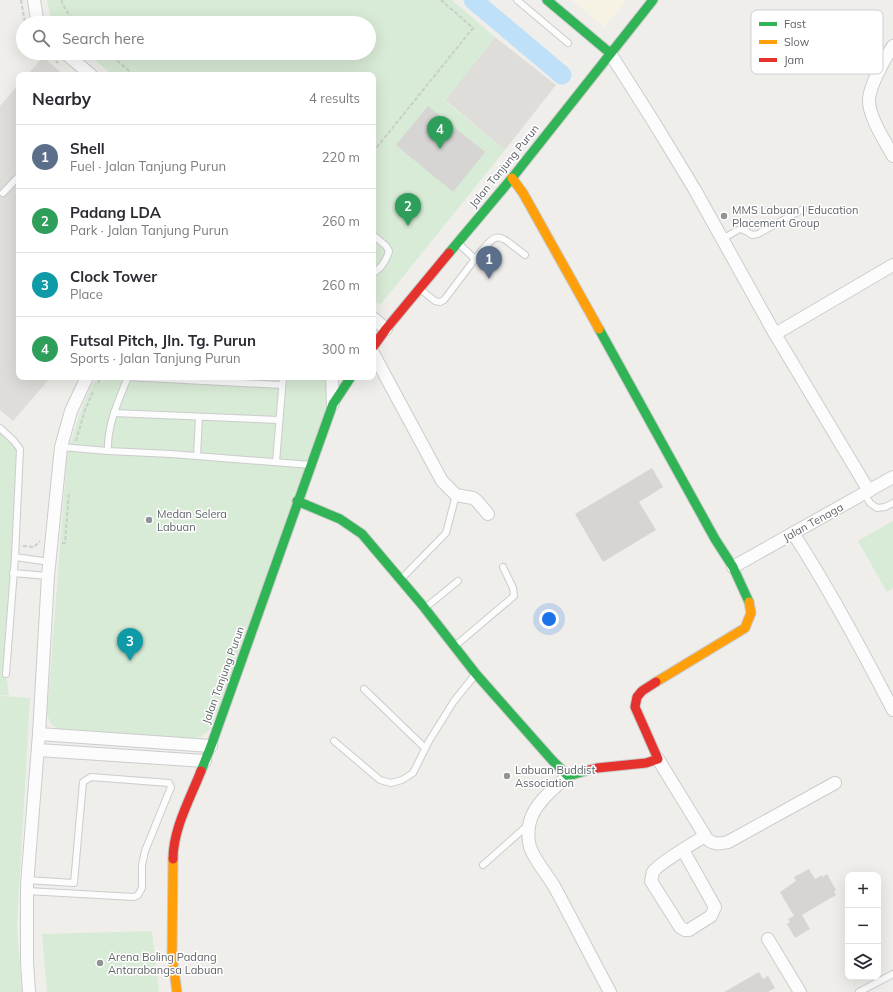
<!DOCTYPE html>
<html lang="en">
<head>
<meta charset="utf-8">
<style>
  body { margin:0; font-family:Mulish,sans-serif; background:#f7f7f7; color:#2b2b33 }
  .controls { position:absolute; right:12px; bottom:12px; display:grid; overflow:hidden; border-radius:8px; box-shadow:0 4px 16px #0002 }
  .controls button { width:36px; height:36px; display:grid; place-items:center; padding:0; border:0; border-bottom:1px solid #e1e1e2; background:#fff; color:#2b2b33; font:20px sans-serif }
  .you { position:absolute; left:549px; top:619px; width:14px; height:14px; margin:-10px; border:3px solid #fff; border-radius:50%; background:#1a73e8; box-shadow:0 0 0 6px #1a73e833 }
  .badge { display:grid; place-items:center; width:26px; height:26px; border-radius:50%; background:#0f766e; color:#fff; font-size:13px; font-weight:700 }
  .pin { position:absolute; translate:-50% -33px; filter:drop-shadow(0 1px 2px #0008) }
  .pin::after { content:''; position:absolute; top:21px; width:14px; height:12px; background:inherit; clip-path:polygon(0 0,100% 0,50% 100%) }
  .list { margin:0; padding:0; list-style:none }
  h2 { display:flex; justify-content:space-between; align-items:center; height:52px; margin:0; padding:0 16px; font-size:17px }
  h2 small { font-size:13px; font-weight:400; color:#7c7c81 }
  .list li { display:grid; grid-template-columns:26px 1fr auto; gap:12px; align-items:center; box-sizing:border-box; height:64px; padding:0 16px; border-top:1px solid #e1e1e2 }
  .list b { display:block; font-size:15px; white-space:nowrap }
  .list p { margin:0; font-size:13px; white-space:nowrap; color:#7c7c81 }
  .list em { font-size:13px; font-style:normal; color:#7c7c81 }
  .icon { flex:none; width:22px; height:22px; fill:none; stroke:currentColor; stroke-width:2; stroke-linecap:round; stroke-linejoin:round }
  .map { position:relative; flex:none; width:893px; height:992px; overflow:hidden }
  .search { position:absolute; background:#fff; box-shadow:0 4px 16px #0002; left:16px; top:16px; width:360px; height:44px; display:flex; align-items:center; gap:10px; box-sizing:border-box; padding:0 14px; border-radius:22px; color:#7c7c81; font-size:15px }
  .panel { position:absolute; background:#fff; box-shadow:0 4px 16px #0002; left:16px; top:72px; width:360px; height:308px; border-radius:8px }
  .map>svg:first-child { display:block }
</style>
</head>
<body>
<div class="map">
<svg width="893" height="992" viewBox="0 0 893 992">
  <rect width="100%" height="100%" fill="#efeeea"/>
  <path fill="#f7f3e4" d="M 572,0 L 627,0 L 604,27 Z"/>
  <g fill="#dfddda">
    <path d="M 495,37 L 556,85 L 505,150 L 445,100 Z"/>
    <path d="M 43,57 L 64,75 L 27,75 Z"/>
    <path d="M 19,84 L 19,377 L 51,377 L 13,421 L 0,410 L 0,106 Z"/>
  </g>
  <g fill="#d8ebd6">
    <path d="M 47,0 L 452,0 L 495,37 L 445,101 L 505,150 L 381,304 L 373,302 L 373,75 L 112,75 L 87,53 L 369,53 L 369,23 L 54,23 L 51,18 Z"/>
    <path d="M 97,377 L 329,377 L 328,404 L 211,728 C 203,738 194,739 181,741 L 57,729 L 51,724 L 47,715 L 67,456 C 75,428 82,401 97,377 Z"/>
    <path d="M 0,426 L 14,441 L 20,460 L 6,674 L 9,696 L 0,695 Z"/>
    <path d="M 893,521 L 893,588 L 887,592 L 858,541 Z"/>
    <path d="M 0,696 L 30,698 L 17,926 L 22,992 L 0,992 Z"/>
    <path d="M 152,931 L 159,992 L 47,992 L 42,934 Z"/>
  </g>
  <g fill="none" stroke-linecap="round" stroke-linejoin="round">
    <path stroke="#bfe0f9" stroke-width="19" d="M 473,0 L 562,75"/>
  </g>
  <g fill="#d6d5d3">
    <path d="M 428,106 L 485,152 L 453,192 L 396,145 Z"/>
    <path d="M 652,468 L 663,487 L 639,502 L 656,530 L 603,562 L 575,514 Z"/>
    <path d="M 809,869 L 815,879 L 822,875 L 823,877 L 827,874 L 836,890 L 834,891 L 836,895 L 802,915 L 810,929 L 795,938 L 787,924 L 790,922 L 788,919 L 794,916 L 780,892 L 796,881 L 794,877 Z"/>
    <path d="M 759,972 L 763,979 L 768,976 L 775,988 L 768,992 L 724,992 Z"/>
  </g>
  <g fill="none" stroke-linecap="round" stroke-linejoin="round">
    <g stroke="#cbcccc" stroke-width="8">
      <g id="lane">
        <path d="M 517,0 L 568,43"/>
        <path d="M 3,193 L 19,176"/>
        <path d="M 373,235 L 386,246 L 389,251 C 387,259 381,269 373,273"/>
        <path d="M 722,239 L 740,229 L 746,231 L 752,235 L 758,234 L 803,209"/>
        <path d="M 475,259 C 499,229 496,233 525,255"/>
        <path d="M 420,289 L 435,301 L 440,302 L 444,300 L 475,259 L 458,243"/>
        <path d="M 114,413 L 279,420"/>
        <path d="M 0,428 L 14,441 L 20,449 L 15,557 L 6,674"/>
        <path d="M 61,447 L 108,451 L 171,454 L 311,465"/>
        <path d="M 108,451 C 107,425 118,402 128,377 L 282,385"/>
        <path d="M 197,456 L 199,417"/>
        <path d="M 276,462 L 283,377"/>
        <path d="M 864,493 L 870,503 L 877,508 L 885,507 L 893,503"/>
        <path d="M 15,557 L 50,562"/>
        <path d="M 13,573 L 48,576"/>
        <path d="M 402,578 L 446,533 L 456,495"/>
        <path d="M 425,608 L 458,581"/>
        <path d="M 455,646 L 514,596 L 513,588 L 503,567"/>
        <path d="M 364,689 L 425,748"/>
        <path d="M 334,741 L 380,780 L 391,783 L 402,780 L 413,773 L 429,741 L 454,701 L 475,675"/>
        <path d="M 483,865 L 528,825"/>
        <path d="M 27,891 L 134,897 L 138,895 L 142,888 L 142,865 L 145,851 L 171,787 L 169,783 L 91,777 L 83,782 L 74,883 L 27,880"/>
        <path d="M 859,992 L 893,974"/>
      </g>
    </g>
    <g stroke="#cbcccc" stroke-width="14">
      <g id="street">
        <path d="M 34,0 L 37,19 L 39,23"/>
        <path d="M 893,46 C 885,58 870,85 869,99 C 868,116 885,141 893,156"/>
        <path d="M 65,53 L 91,75"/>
        <path d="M 610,53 L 655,124 L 695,190 L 775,334 L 869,491"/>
        <path d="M 373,318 L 386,329"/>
        <path d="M 775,334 L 893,265"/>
        <path d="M 373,353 L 442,481 L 456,495 L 473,498 L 476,500 L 488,514"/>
        <path d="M 332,377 L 333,404"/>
        <path d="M 793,533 C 830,590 862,650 893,710"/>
        <path d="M 733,567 L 893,477"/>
        <path d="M 39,734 L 211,746"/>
        <path d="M 38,750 L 205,761"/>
        <path d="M 658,759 L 707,839 C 714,845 720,844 728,842 L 835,783"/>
        <path d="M 568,776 C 553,789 532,805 529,826 C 528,833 528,840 530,847 C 535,861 546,873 554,886 C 573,921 591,957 610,992"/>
        <path d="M 683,850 L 715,907 L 711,916 L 689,930 L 685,930 L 680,927 L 651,881 C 652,878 652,875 653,872 C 658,864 695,842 705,836"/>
        <path d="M 768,939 L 800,992"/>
        <path d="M 29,992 L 27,962 L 27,885 L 39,734 L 48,576 L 61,447 L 71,411 L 87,377"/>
      </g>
    </g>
    <g stroke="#cacacb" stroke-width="11">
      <g id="fast">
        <path d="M 547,0 L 610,53"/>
        <path d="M 449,253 L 512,178 L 653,0"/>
        <path d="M 599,329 L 715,539 L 733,567 L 749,602"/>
        <path d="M 297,501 L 340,519 L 362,534 L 423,606 L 476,674 L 552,760 L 568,776 L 589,770"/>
        <path d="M 201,771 L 211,746 L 333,404 L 351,377"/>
      </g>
    </g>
    <g stroke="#cacacb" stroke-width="11">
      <g id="slow">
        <path d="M 512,178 L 523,193 L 599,329"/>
        <path d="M 656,682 L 745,628 L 751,613 L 749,602"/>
        <path d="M 173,859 L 172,956 L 177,992"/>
      </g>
    </g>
    <g stroke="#cacacb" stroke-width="11">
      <g id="jam">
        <path d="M 373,347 L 386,329 L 449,253"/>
        <path d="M 589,770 L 597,768 L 646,763 L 658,759 L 635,707 L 637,697 L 642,691 L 656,682"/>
        <path d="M 173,859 C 173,829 190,799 201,771"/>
      </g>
    </g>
    <g stroke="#cacfcc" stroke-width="2" stroke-dasharray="4 2" stroke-linecap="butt">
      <path d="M 21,0 L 25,23"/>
      <path d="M 62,0 L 62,3 L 74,23"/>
      <path d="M 47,53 L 58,63"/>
      <path d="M 108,53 L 134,75"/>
      <path d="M 373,152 L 473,28 L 441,0"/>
      <path d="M 98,383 L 101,377"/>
      <path d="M 76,441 L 85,410 L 93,392"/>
      <path d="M 62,543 L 65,543 L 69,492"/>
      <path d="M 23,546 L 34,547 L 40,541"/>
    </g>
    <use href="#lane" stroke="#fdfcfc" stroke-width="6"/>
    <use href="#street" stroke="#fdfcfc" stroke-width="12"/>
    <use href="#fast" stroke="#30b455" stroke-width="9"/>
    <use href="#slow" stroke="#ff9f0a" stroke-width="9"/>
    <use href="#jam" stroke="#e5322d" stroke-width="9"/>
  </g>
  <g fill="#919496" stroke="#fff" stroke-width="1.5">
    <circle cx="724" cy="216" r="4"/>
    <circle cx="149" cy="520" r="4"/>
    <circle cx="507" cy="776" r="4"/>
    <circle cx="100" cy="963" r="4"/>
  </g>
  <g text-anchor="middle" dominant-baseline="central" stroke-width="3" stroke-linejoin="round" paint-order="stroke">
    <g font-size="11" fill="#5f6368" stroke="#fff">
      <text transform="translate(504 166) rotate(-51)">Jalan Tanjung Purun</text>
      <text transform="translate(813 522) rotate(-29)">Jalan Tenaga</text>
      <text transform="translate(223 675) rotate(-70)">Jalan Tanjung Purun</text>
    </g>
    <g font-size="11" fill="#5f6368" stroke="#fff" text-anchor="start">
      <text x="732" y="210">MMS Labuan | Education<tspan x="732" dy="13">Placement Group</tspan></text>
      <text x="157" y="514">Medan Selera<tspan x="157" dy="13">Labuan</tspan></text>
      <text x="515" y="770">Labuan Buddist<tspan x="515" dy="13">Association</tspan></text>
      <text x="108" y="957">Arena Boling Padang<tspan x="108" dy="13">Antarabangsa Labuan</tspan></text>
    </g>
  </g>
  <rect x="751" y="10" width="132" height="64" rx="6" fill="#fff" stroke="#cfd0d2" stroke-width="1"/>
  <rect x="759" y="22" width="18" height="4" fill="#30b455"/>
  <rect x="759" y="40" width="18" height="4" fill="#ff9f0a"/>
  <rect x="759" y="58" width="18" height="4" fill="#e5322d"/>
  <g font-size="11" fill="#5f6368">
    <text x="784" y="28">Fast</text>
    <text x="784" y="46">Slow</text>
    <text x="784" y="64">Jam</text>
  </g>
</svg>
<div class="controls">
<button>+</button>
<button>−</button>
<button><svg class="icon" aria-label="layers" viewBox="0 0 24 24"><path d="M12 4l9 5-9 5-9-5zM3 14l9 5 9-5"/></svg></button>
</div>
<div class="you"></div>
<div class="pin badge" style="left:489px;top:279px;background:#5c6f8a">1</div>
<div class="pin badge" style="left:408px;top:226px;background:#2e9e5b">2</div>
<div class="pin badge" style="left:130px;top:661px;background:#0f9aa8">3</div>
<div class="pin badge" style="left:440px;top:149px;background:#2e9e5b">4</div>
<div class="search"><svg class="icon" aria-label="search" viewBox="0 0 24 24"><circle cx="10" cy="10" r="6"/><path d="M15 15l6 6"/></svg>Search here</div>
<section class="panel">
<h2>Nearby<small>4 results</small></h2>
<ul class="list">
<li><span class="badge" style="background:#5c6f8a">1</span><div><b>Shell</b><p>Fuel · Jalan Tanjung Purun</p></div><em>220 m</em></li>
<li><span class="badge" style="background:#2e9e5b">2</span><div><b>Padang LDA</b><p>Park · Jalan Tanjung Purun</p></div><em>260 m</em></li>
<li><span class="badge" style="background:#0f9aa8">3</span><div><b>Clock Tower</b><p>Place</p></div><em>260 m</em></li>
<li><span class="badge" style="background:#2e9e5b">4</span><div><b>Futsal Pitch, Jln. Tg. Purun</b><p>Sports · Jalan Tanjung Purun</p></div><em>300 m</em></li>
</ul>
</section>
</div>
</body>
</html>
